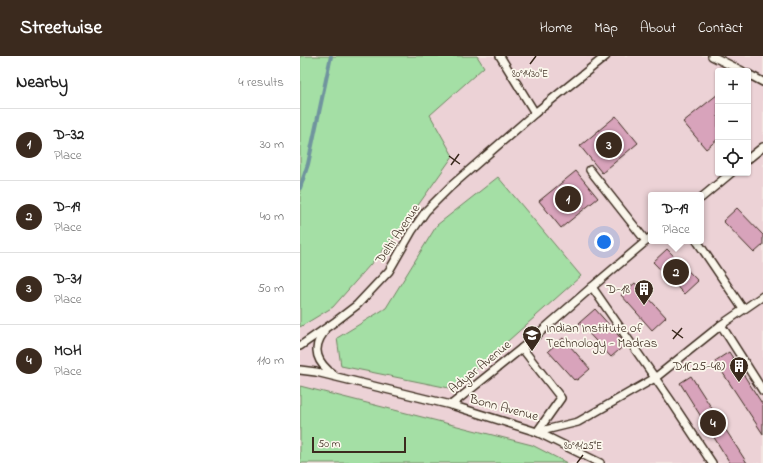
<!DOCTYPE html>
<html lang="en">
<head>
<meta charset="utf-8">
<style>
  body { margin:0; font-family:"Indie Flower",sans-serif; background:#f2f2f2; color:#222 }
  .controls { position:absolute; right:12px; top:12px; display:grid; overflow:hidden; border-radius:4px; box-shadow:0 1px 3px #0004 }
  .controls button { width:36px; height:36px; display:grid; place-items:center; padding:0; border:0; border-bottom:1px solid #e0e0e0; background:#fff; color:#222; font:20px sans-serif }
  .scale { position:absolute; left:12px; bottom:10px; width:94px; box-sizing:border-box; padding-left:4px; border:2px solid #3b2a1e; border-top:0; font-size:11px; line-height:14px; white-space:nowrap; color:#3b2a1e; -webkit-text-stroke:3px #fbf7ec; paint-order:stroke }
  .you { position:absolute; left:304px; top:186px; width:14px; height:14px; margin:-10px; border:3px solid #fff; border-radius:50%; background:#1a73e8; box-shadow:0 0 0 6px #1a73e833 }
  .badge { display:grid; place-items:center; width:26px; height:26px; border-radius:50%; background:#3b2a1e; color:#fff; font-size:13px; font-weight:700 }
  .pin { position:absolute; translate:-50% -50%; border:2px solid #fff; box-shadow:0 1px 4px #0006 }
  .popup { position:absolute; left:348px; top:136px; width:56px; height:52px; box-sizing:border-box; display:grid; place-content:center; border-radius:4px; background:#fff; filter:drop-shadow(0 1px 3px #0005); font-size:13px; white-space:nowrap; color:#767676 }
  .popup b { font-size:15px; color:#222 }
  .popup::after { content:''; position:absolute; left:50%; top:100%; margin-left:-8px; border:8px solid transparent; border-top-color:#fff }
  .list { margin:0; padding:0; list-style:none }
  h2 { display:flex; justify-content:space-between; align-items:center; height:52px; margin:0; padding:0 16px; font-size:17px }
  h2 small { font-size:13px; font-weight:400; color:#767676 }
  .list li { display:grid; grid-template-columns:26px 1fr auto; gap:12px; align-items:center; box-sizing:border-box; height:72px; padding:0 16px; border-top:1px solid #e0e0e0 }
  .list b { display:block; font-size:15px; white-space:nowrap }
  .list p { margin:0; font-size:13px; white-space:nowrap; color:#767676 }
  .list em { font-size:13px; font-style:normal; color:#767676 }
  .icon { flex:none; width:22px; height:22px; fill:none; stroke:currentColor; stroke-width:2; stroke-linecap:round; stroke-linejoin:round }
  .map { position:relative; flex:none; width:463px; height:407px; overflow:hidden }
  header { display:flex; align-items:center; gap:24px; box-sizing:border-box; height:56px; padding:0 20px; background:#3b2a1e; color:#fff }
  header strong { font-size:19px }
  nav { display:flex; gap:22px; margin-inline-start:auto; font-size:14px }
  main { display:flex }
  aside { flex:1; background:#fff }
  .map>svg:first-child { display:block }
</style>
</head>
<body>
<header>
<strong>Streetwise</strong>
<nav><a>Home</a><a>Map</a><a>About</a><a>Contact</a></nav>
</header>
<main>
<aside>
<h2>Nearby<small>4 results</small></h2>
<ul class="list">
<li><span class="badge">1</span><div><b>D-32</b><p>Place</p></div><em>30 m</em></li>
<li><span class="badge">2</span><div><b>D-19</b><p>Place</p></div><em>40 m</em></li>
<li><span class="badge">3</span><div><b>D-31</b><p>Place</p></div><em>50 m</em></li>
<li><span class="badge">4</span><div><b>MOH</b><p>Place</p></div><em>110 m</em></li>
</ul>
</aside>
<div class="map">
<svg width="463" height="407" viewBox="0 0 463 407">
  <rect width="100%" height="100%" fill="#f4e6e2"/>
  <filter id="ink" filterUnits="userSpaceOnUse"><feTurbulence type="fractalNoise" baseFrequency=".025" numOctaves="2"/><feDisplacementMap in="SourceGraphic" scale="8" xChannelSelector="R" yChannelSelector="G"/><feConvolveMatrix kernelMatrix="1 2 1 2 8 2 1 2 1" color-interpolation-filters="sRGB"/></filter>
  <g filter="url(#ink)">
    <path fill="#ecd2d6" fill-rule="evenodd" d="M 0,0 L 463,0 L 463,407 L 0,407 ZM 418,15 L 448,15 L 448,117 L 418,117 ZM 351,139 L 401,139 L 401,185 L 351,185 Z"/>
    <g fill="#a4dfa5" stroke="#708462">
      <path d="M 0,0 L 177,0 L 184,11 L 130,59 L 153,100 L 99,176 L 33,251 L 0,271 Z"/>
      <path d="M 198,121 L 281,220 L 154,333 L 41,310 L 37,282 L 86,252 L 137,169 Z"/>
      <path d="M 0,330 L 232,389 L 267,407 L 0,407 Z"/>
    </g>
    <g fill="none" stroke-linecap="round" stroke-linejoin="round">
      <path stroke="#6f949e" stroke-width="4" d="M 0,132 L 8,108 L 31,0"/>
    </g>
    <g fill="#d8a3bb" stroke="#3b2a1e">
      <path d="M 418,38 L 418,83 L 406,93 L 383,66 Z"/>
      <path d="M 316,60 L 338,87 L 302,117 L 280,90 Z"/>
      <path d="M 276,115 L 298,142 L 261,172 L 239,145 Z"/>
      <path d="M 437,152 L 463,179 L 463,189 L 454,197 L 423,165 Z"/>
      <path d="M 367,193 L 398,225 L 384,238 L 353,206 Z"/>
      <path d="M 335,227 L 366,261 L 352,274 L 321,239 Z"/>
      <path d="M 295,253 L 326,288 L 311,301 L 279,267 Z"/>
      <path d="M 263,282 L 290,313 L 277,324 L 275,323 L 274,324 L 248,295 Z"/>
      <path d="M 429,296 L 463,349 L 463,378 L 415,305 Z"/>
      <path d="M 391,320 L 447,407 L 430,407 L 380,327 Z"/>
    </g>
    <g fill="none" stroke-linecap="round" stroke-linejoin="round">
      <g stroke="#3b2a1e" stroke-width="10">
        <g id="lane">
          <path d="M 200,0 L 235,57"/>
          <path d="M 412,0 L 442,15"/>
          <path d="M 448,18 L 463,26"/>
          <path d="M 448,103 L 463,91"/>
          <path d="M 290,114 L 346,185"/>
          <path d="M 401,142 L 431,117"/>
          <path d="M 397,185 L 443,253"/>
          <path d="M 292,231 L 371,345 L 412,407"/>
          <path d="M 421,269 L 463,335"/>
          <path d="M 24,276 C 11,293 17,307 34,319"/>
          <path d="M 0,290 L 36,265 L 57,249 L 89,215 L 112,175 L 126,155 L 150,131 L 235,57 L 306,0"/>
          <path d="M 222,292 L 261,342 L 237,376 L 300,407"/>
          <path d="M 0,314 L 16,316 L 151,349 L 237,376 L 278,366 L 355,322 L 421,269 L 463,240"/>
          <path d="M 151,349 L 222,292 L 292,231 L 351,181"/>
        </g>
      </g>
      <use href="#lane" stroke="#fbf7ec" stroke-width="7"/>
    </g>
  </g>
  <path fill="none" stroke="#3b2a1e" stroke-width="1.5" d="M 230,8 L 236,0M 149,100 L 160,108M 151,109 L 159,98M 372,274 L 383,282M 373,283 L 382,272M 277,407 L 283,399"/>
  <defs>
    <g id="building-pin" transform="scale(1)"><path d="M0 17L-7.5 6A9.5 9.5 0 1 1 7.5 6Z" fill="#3b2a1e" stroke="#fbf7ec"/><path d="M-4-6H4V6H1V3H-1V6H-4ZM-2.5-4.3h1.7v1.8h-1.7ZM.8-4.3h1.7v1.8H.8ZM-2.5-1h1.7V.8h-1.7ZM.8-1h1.7V.8H.8Z" fill="#fff"/></g>
    <g id="university-pin" transform="scale(1)"><path d="M0 17L-7.5 6A9.5 9.5 0 1 1 7.5 6Z" fill="#3b2a1e" stroke="#fbf7ec"/><path d="M0-5L7-2L0 1L-7-2ZM-4 1L0 2.5L4 1V4Q0 6-4 4Z" fill="#fff"/></g>
  </defs>
  <g fill-rule="evenodd">
    <use href="#building-pin" x="344" y="233"/>
    <use href="#university-pin" x="232" y="279"/>
    <use href="#building-pin" x="439" y="310"/>
  </g>
  <g text-anchor="middle" dominant-baseline="central" stroke-width="3.5" stroke-linejoin="round" paint-order="stroke">
    <g font-size="13" fill="#3b2a1e" stroke="#fbf7ec">
      <text transform="translate(98 178) rotate(-56)">Delhi Avenue</text>
      <text transform="translate(180 311) rotate(-39)">Adyar Avenue</text>
      <text transform="translate(204 352) rotate(15)">Bonn Avenue</text>
    </g>
    <g font-size="13" fill="#3b2a1e" stroke="#fbf7ec" text-anchor="end">
      <text x="330" y="233">D-18</text>
      <text x="246" y="272" text-anchor="start">Indian Institute of<tspan x="246" dy="15">Technology - Madras</tspan></text>
      <text x="425" y="310">D1(25-48)</text>
    </g>
  </g>
  <g font-size="10" text-anchor="middle" fill="#3b2a1e" stroke="#fbf7ec" stroke-width="3.5" stroke-linejoin="round" paint-order="stroke">
    <text x="230" y="21">80°14'30"E</text>
    <text x="283" y="393">80°14'25"E</text>
  </g>
</svg>
<div class="controls">
<button>+</button>
<button>−</button>
<button><svg class="icon" aria-label="locate" viewBox="0 0 24 24"><circle cx="12" cy="12" r="6"/><path d="M12 2v4M12 18v4M2 12h4M18 12h4"/></svg></button>
</div>
<div class="scale">50 m</div>
<div class="you"></div>
<div class="pin badge" style="left:268px;top:143px">1</div>
<div class="pin badge" style="left:376px;top:216px">2</div>
<div class="popup"><b>D-19</b>Place</div>
<div class="pin badge" style="left:309px;top:89px">3</div>
<div class="pin badge" style="left:413px;top:367px">4</div>
</div>
</main>
</body>
</html>
